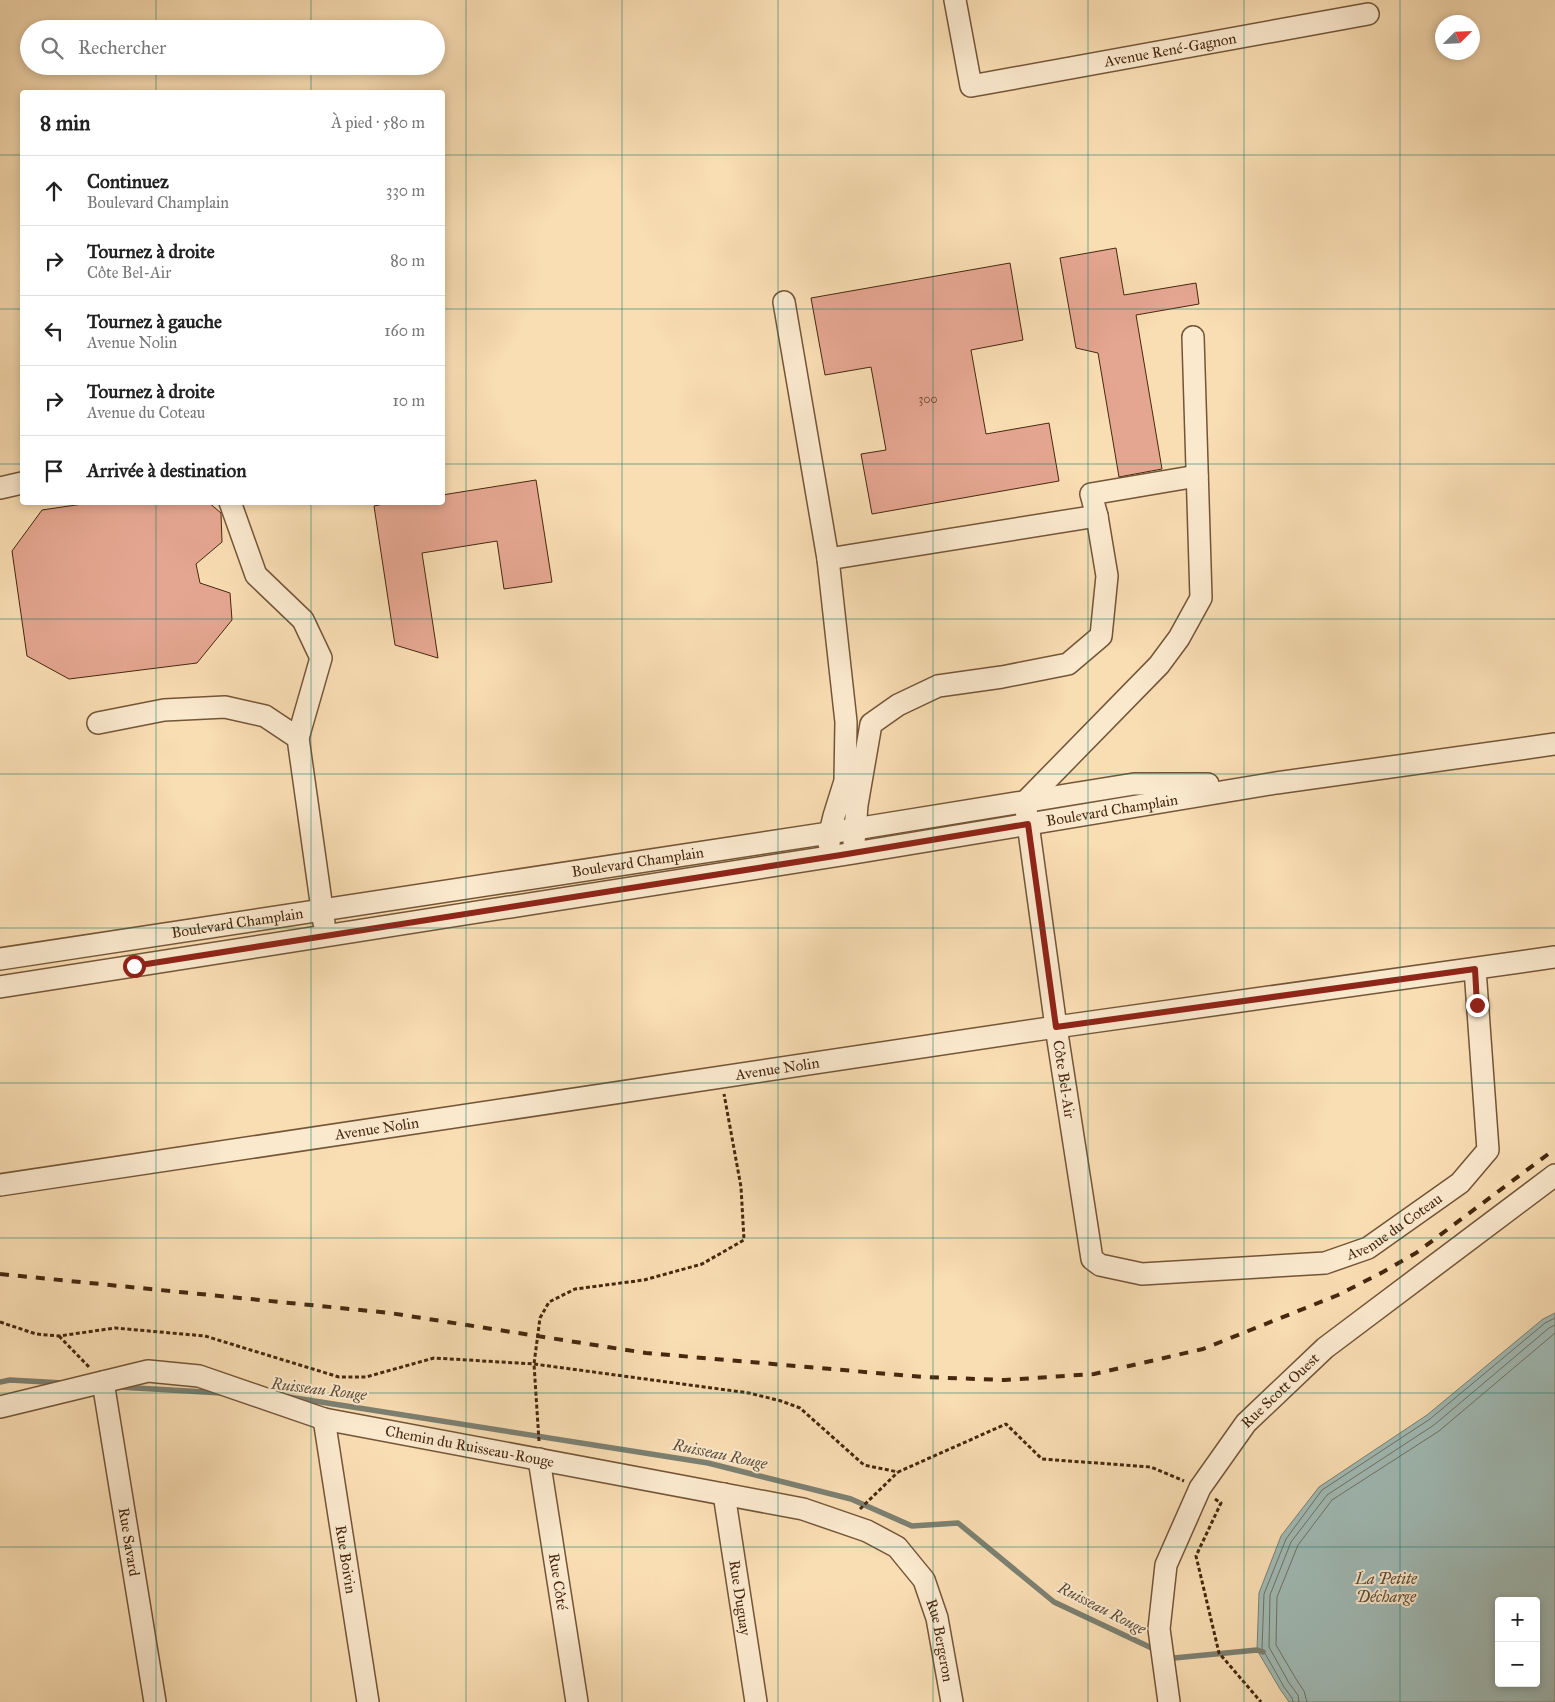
<!DOCTYPE html>
<html lang="fr">
<head>
<meta charset="utf-8">
<style>
  body { margin:0; font-family:"IM FELL Great Primer",serif; background:#f2f2f2; color:#222 }
  .controls { position:absolute; right:15px; bottom:15px; display:grid; overflow:hidden; border-radius:5px; box-shadow:0 2px 8px #0003 }
  .controls button { width:45px; height:45px; display:grid; place-items:center; padding:0; border:0; border-bottom:1px solid #e0e0e0; background:#fff; color:#222; font:25px sans-serif }
  .compass { position:absolute; left:1435px; top:15px; width:45px; height:45px; border-radius:50%; background:#fff; box-shadow:0 2px 8px #0003; rotate:66deg }
  .stop { position:absolute; width:15px; height:15px; margin:-11px; border:4px solid #8f2418; border-radius:50%; background:#fff }
  .stop.end { background:#8f2418; border-color:#fff; box-shadow:0 1px 5px #0008 }
  .list { margin:0; padding:0; list-style:none }
  h2 { display:flex; justify-content:space-between; align-items:center; height:65px; margin:0; padding:0 20px; font-size:21px }
  h2 small { font-size:16px; font-weight:400; color:#767676 }
  .list li { display:grid; grid-template-columns:32px 1fr auto; gap:15px; align-items:center; box-sizing:border-box; height:70px; padding:0 20px; border-top:1px solid #e0e0e0 }
  .list b { display:block; font-size:19px; white-space:nowrap }
  .list p { margin:0; font-size:16px; white-space:nowrap; color:#767676 }
  .list em { font-size:16px; font-style:normal; color:#767676 }
  .icon { flex:none; width:28px; height:28px; fill:none; stroke:currentColor; stroke-width:2; stroke-linecap:round; stroke-linejoin:round }
  .map { position:relative; flex:none; width:1555px; height:1702px; overflow:hidden }
  .search { position:absolute; background:#fff; box-shadow:0 2px 8px #0003; left:20px; top:20px; width:425px; height:55px; display:flex; align-items:center; gap:12px; box-sizing:border-box; padding:0 18px; border-radius:28px; color:#767676; font-size:19px }
  .panel { position:absolute; background:#fff; box-shadow:0 2px 8px #0003; left:20px; top:90px; width:425px; height:415px; border-radius:5px }
  .map>svg:first-child { display:block }
</style>
</head>
<body>
<div class="map">
<svg width="1555" height="1702" viewBox="0 0 1555 1702">
  <rect width="100%" height="100%" fill="#f9ddb3"/>
  <filter id="stains"><feTurbulence type="fractalNoise" baseFrequency=".004" numOctaves="4"/><feColorMatrix values="0 0 0 0 .2 0 0 0 0 .09 0 0 0 0 .02 0 0 0 .5 -.17"/></filter>
  <radialGradient id="worn" r=".72"><stop offset=".6" stop-color="#630" stop-opacity="0"/><stop offset="1" stop-color="#630" stop-opacity=".3"/></radialGradient>
  <path fill="#a0bab5" stroke="#7c8072" fill-rule="evenodd" d="M 1555,1313 L 1555,1702 L 1289,1702 L 1280,1689 L 1257,1650 L 1259,1593 L 1281,1536 L 1319,1487 L 1427,1415 L 1543,1319 ZM 1499,1601 L 1536,1601 L 1536,1683 L 1499,1683 Z"/>
  <g fill="none" stroke-linecap="round" stroke-linejoin="round">
    <g stroke="#737162" stroke-width="1">
      <path d="M 1293,1702 L 1292,1698 L 1284,1687 L 1262,1648 L 1264,1594 L 1286,1539 L 1322,1490 L 1430,1419 L 1545,1323 L 1555,1318"/>
      <path d="M 1299,1702 L 1298,1695 L 1289,1683 L 1269,1647 L 1270,1595 L 1291,1542 L 1327,1495 L 1434,1425 L 1549,1328 L 1555,1325"/>
      <path d="M 1307,1702 L 1304,1691 L 1296,1679 L 1276,1645 L 1277,1597 L 1298,1545 L 1332,1500 L 1439,1431 L 1555,1333"/>
    </g>
    <g stroke="#7c8072" stroke-width="5.5">
      <path d="M 0,1382 L 10,1380 L 63,1383"/>
      <path d="M 119,1387 L 222,1393"/>
      <path d="M 289,1397 L 708,1463 L 851,1499 L 912,1526 L 958,1523 L 1054,1602 L 1158,1651"/>
      <path d="M 1168,1656 L 1174,1658 L 1257,1650 L 1263,1652"/>
    </g>
  </g>
  <g fill="#e5a691" stroke="#46280e">
    <path d="M 1116,248 L 1124,295 L 1196,283 L 1199,304 L 1136,315 L 1162,469 L 1119,477 L 1098,353 L 1076,348 L 1060,258 Z"/>
    <path d="M 1010,263 L 1023,340 L 971,350 L 986,434 L 1049,423 L 1059,481 L 872,514 L 861,454 L 886,450 L 871,367 L 825,375 L 811,298 Z"/>
    <path d="M 536,480 L 552,582 L 504,589 L 497,541 L 422,553 L 438,658 L 395,645 L 374,506 L 393,502 L 442,502 L 442,495 Z"/>
    <path d="M 96,502 L 208,502 L 221,513 L 222,542 L 196,564 L 200,583 L 230,593 L 232,620 L 197,663 L 69,679 L 27,656 L 12,551 L 42,510 Z"/>
  </g>
  <g fill="none" stroke-linecap="round" stroke-linejoin="round">
    <g stroke="#735537" stroke-width="24">
      <g id="minor">
        <path id="s1" d="M 955,0 L 971,86 L 1368,14"/>
        <path d="M 784,302 L 828,559"/>
        <path id="s2" d="M 1193,337 L 1201,598 L 1179,638 L 1159,665 L 1025,802 L 1056,1027 L 1092,1259 L 1100,1265 L 1142,1274 L 1325,1263 L 1368,1248 L 1460,1183 L 1488,1150 L 1475,969"/>
        <path d="M 0,488 L 22,483"/>
        <path d="M 230,502 L 256,575 L 303,620 L 321,658 L 298,738"/>
        <path d="M 1097,516 L 1091,494 L 1197,476"/>
        <path d="M 98,723 L 164,710 L 225,707 L 265,716 L 298,738 L 324,923"/>
        <path d="M 829,844 L 830,833 L 834,816 L 845,781 L 846,722 L 828,559 L 1097,516 L 1107,576 L 1101,636 L 1068,664 L 1002,677 L 938,686 L 898,705 L 871,724 L 857,805 L 854,843"/>
        <path id="s3" d="M 0,959 L 855,829 L 1134,784 L 1208,784"/>
        <path id="s4" d="M 0,987 L 854,853 L 1276,783 L 1555,744"/>
        <path id="s5" d="M 0,1185 L 1056,1027 L 1555,957"/>
        <path id="s6" d="M 103,1382 L 155,1702"/>
        <path id="s7" d="M 0,1407 L 148,1371 L 199,1376 L 324,1419 L 803,1509 L 867,1531 L 897,1547 L 924,1580 L 937,1618 L 952,1702"/>
        <path id="s8" d="M 324,1419 L 368,1702"/>
        <path id="s9" d="M 539,1459 L 577,1702"/>
        <path id="s10" d="M 724,1494 L 756,1702"/>
        <path id="s11" d="M 1169,1702 L 1159,1629 L 1166,1565 L 1200,1488 L 1246,1423 L 1325,1348 L 1555,1175"/>
      </g>
    </g>
    <g stroke="#46280e" stroke-width="3" stroke-dasharray="4 2.5" stroke-linecap="butt">
      <path d="M 0,1322 L 36,1334 L 59,1336 L 115,1328 L 205,1336 L 339,1377 L 366,1377 L 434,1358 L 534,1364 L 749,1393 L 781,1401 L 800,1408 L 864,1465 L 898,1472 L 1006,1424 L 1042,1459 L 1151,1467 L 1184,1481"/>
      <path d="M 59,1336 L 89,1367"/>
      <path d="M 539,1441 L 534,1364 L 540,1318 L 549,1302 L 575,1289 L 644,1280 L 702,1264 L 744,1240 L 741,1187 L 724,1094"/>
      <path d="M 1215,1499 L 1221,1503 L 1196,1556 L 1219,1653 L 1261,1702"/>
      <path d="M 860,1509 L 898,1472"/>
    </g>
    <use href="#minor" stroke="#fbe9ce" stroke-width="21"/>
    <path stroke="#46280e" stroke-width="4" stroke-dasharray="9 9" stroke-linecap="butt" d="M 0,1274 L 390,1313 L 646,1353 L 923,1377 L 1005,1380 L 1094,1374 L 1203,1349 L 1338,1295 L 1383,1272 L 1416,1253 L 1555,1149"/>
  </g>
  <g fill="none" stroke-linecap="round" stroke-linejoin="round">
    <path stroke="#8f2418" stroke-width="6" d="M 134,966 L 841,855 L 1028,824 L 1056,1027 L 1475,969 L 1477,1005"/>
  </g>
  <path fill="none" stroke="#0f766e" stroke-width="1" stroke-opacity="0.55" d="M 156,0 L 156,29M 311,0 L 311,29M 466,0 L 466,1702M 622,0 L 622,1702M 778,0 L 778,1702M 933,0 L 933,1702M 1088,0 L 1088,1702M 1244,0 L 1244,1702M 1400,0 L 1400,1702M 156,66 L 156,92M 311,66 L 311,92M 0,155 L 22,155M 442,155 L 1555,155M 0,309 L 22,309M 442,309 L 1555,309M 0,464 L 22,464M 442,464 L 1555,464M 156,502 L 156,1702M 311,502 L 311,1702M 0,619 L 1555,619M 0,774 L 1555,774M 0,928 L 1555,928M 0,1083 L 1555,1083M 0,1238 L 1555,1238M 0,1393 L 1555,1393M 0,1547 L 1555,1547"/>
  <g text-anchor="middle" dominant-baseline="central" stroke-width="4" stroke-linejoin="round" paint-order="stroke">
    <g font-size="12" fill="#6e482f">
      <text x="928" y="399">300</text>
    </g>
    <g font-size="15" fill="#46280e" stroke="#fbe9ce">
      <text stroke="none"><textPath href="#s1" startOffset="290">Avenue René-Gagnon</textPath></text>
      <text stroke="none"><textPath href="#s4" startOffset="1126">Boulevard Champlain</textPath></text>
      <text stroke="none"><textPath href="#s3" startOffset="645">Boulevard Champlain</textPath></text>
      <text stroke="none"><textPath href="#s3" startOffset="240">Boulevard Champlain</textPath></text>
      <text stroke="none"><textPath href="#s5" startOffset="786">Avenue Nolin</textPath></text>
      <text stroke="none"><textPath href="#s2" startOffset="812">Côte Bel-Air</textPath></text>
      <text stroke="none"><textPath href="#s5" startOffset="381">Avenue Nolin</textPath></text>
      <text stroke="none"><textPath href="#s2" startOffset="1309">Avenue du Coteau</textPath></text>
      <text stroke="none"><textPath href="#s11" startOffset="349">Rue Scott Ouest</textPath></text>
      <text stroke="none"><textPath href="#s7" startOffset="484">Chemin du Ruisseau-Rouge</textPath></text>
      <text stroke="none"><textPath href="#s6" startOffset="162">Rue Savard</textPath></text>
      <text stroke="none"><textPath href="#s8" startOffset="142">Rue Boivin</textPath></text>
      <text stroke="none"><textPath href="#s9" startOffset="124">Rue Côté</textPath></text>
      <text stroke="none"><textPath href="#s10" startOffset="105">Rue Duguay</textPath></text>
      <text stroke="none"><textPath href="#s7" startOffset="1030">Rue Bergeron</textPath></text>
    </g>
    <g font-size="16" font-style="italic" fill="#5c4c38" stroke="#fbe9ce">
      <text transform="translate(319 1389) rotate(7)">Ruisseau Rouge</text>
      <text transform="translate(720 1454) rotate(12)">Ruisseau Rouge</text>
      <text x="1386" y="1578">La Petite<tspan x="1386" dy="18">Décharge</tspan></text>
      <text transform="translate(1102 1608) rotate(27)">Ruisseau Rouge</text>
    </g>
  </g>
  <rect width="100%" height="100%" filter="url(#stains)"/>
  <rect width="100%" height="100%" fill="url(#worn)"/>
</svg>
<div class="controls">
<button>+</button>
<button>−</button>
</div>
<svg class="compass" viewBox="-18 -18 36 36"><path d="M0-13l5 13h-10z" fill="#e53935"/><path d="M0 13l5-13h-10z" fill="#767676"/></svg>
<div class="stop" style="left:134px;top:966px"></div>
<div class="stop end" style="left:1477px;top:1005px"></div>
<div class="search"><svg class="icon" aria-label="search" viewBox="0 0 24 24"><circle cx="10" cy="10" r="6"/><path d="M15 15l6 6"/></svg>Rechercher</div>
<section class="panel">
<h2>8 min<small>À pied · 580 m</small></h2>
<ul class="list">
<li><svg class="icon" aria-label="ahead" viewBox="0 0 24 24"><path d="M12 20V5M6 11l6-6 6 6"/></svg><div><b>Continuez</b><p>Boulevard Champlain</p></div><em>330 m</em></li>
<li><svg class="icon" aria-label="right" viewBox="0 0 24 24"><path d="M7 20v-9h11M14 6l5 5-5 5"/></svg><div><b>Tournez à droite</b><p>Côte Bel-Air</p></div><em>80 m</em></li>
<li><svg class="icon" aria-label="left" viewBox="0 0 24 24"><path d="M17 20v-9H6M10 6l-5 5 5 5"/></svg><div><b>Tournez à gauche</b><p>Avenue Nolin</p></div><em>160 m</em></li>
<li><svg class="icon" aria-label="right" viewBox="0 0 24 24"><path d="M7 20v-9h11M14 6l5 5-5 5"/></svg><div><b>Tournez à droite</b><p>Avenue du Coteau</p></div><em>10 m</em></li>
<li><svg class="icon" aria-label="arrive" viewBox="0 0 24 24"><path d="M6 21V4h12l-3 4 3 4H6"/></svg><div><b>Arrivée à destination</b></div></li>
</ul>
</section>
</div>
</body>
</html>
